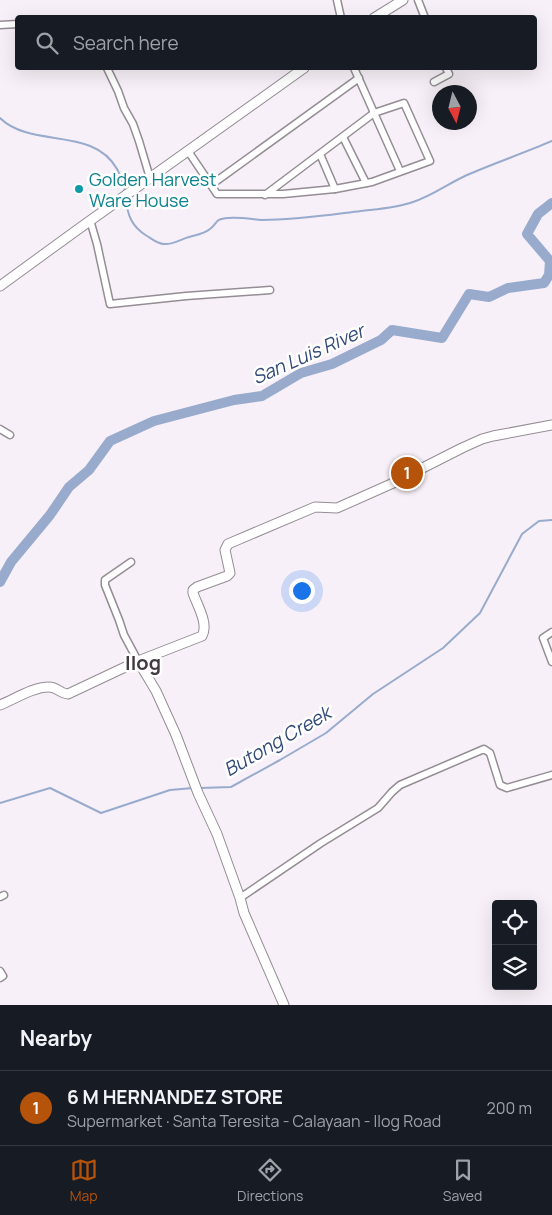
<!DOCTYPE html>
<html lang="en">
<head>
<meta charset="utf-8">
<style>
  body { margin:0; font-family:Manrope,sans-serif; background:#20242c; color:#f1f3f6 }
  .controls { position:absolute; right:15px; bottom:15px; display:grid; overflow:hidden; border-radius:5px; box-shadow:0 5px 20px #0002 }
  .controls button { width:45px; height:45px; display:grid; place-items:center; padding:0; border:0; border-bottom:1px solid #363941; background:#171b24; color:#f1f3f6; font:25px sans-serif }
  .compass { position:absolute; left:432px; top:85px; width:45px; height:45px; border-radius:50%; background:#171b24; box-shadow:0 5px 20px #0002; rotate:173deg }
  .you { position:absolute; left:301px; top:590px; width:18px; height:18px; margin:-12px; border:4px solid #fff; border-radius:50%; background:#1a73e8; box-shadow:0 0 0 8px #1a73e833 }
  .badge { display:grid; place-items:center; width:32px; height:32px; border-radius:50%; background:#b45309; color:#fff; font-size:16px; font-weight:700 }
  .pin { position:absolute; translate:-50% -50%; border:2px solid #fff; box-shadow:0 1px 5px #0006 }
  .list { margin:0; padding:0; list-style:none }
  h2 { display:flex; justify-content:space-between; align-items:center; height:65px; margin:0; padding:0 20px; font-size:21px }
  h2 small { font-size:16px; font-weight:400; color:#9ea1a6 }
  .list li { display:grid; grid-template-columns:32px 1fr auto; gap:15px; align-items:center; box-sizing:border-box; height:75px; padding:0 20px; border-top:1px solid #363941 }
  .list b { display:block; font-size:19px; white-space:nowrap }
  .list p { margin:0; font-size:16px; white-space:nowrap; color:#9ea1a6 }
  .list em { font-size:16px; font-style:normal; color:#9ea1a6 }
  .icon { flex:none; width:28px; height:28px; fill:none; stroke:currentColor; stroke-width:2; stroke-linecap:round; stroke-linejoin:round }
  .map { position:relative; flex:none; width:552px; height:1005px; overflow:hidden }
  .search { position:absolute; background:#171b24; box-shadow:0 5px 20px #0002; left:15px; right:15px; top:15px; height:55px; display:flex; align-items:center; gap:12px; box-sizing:border-box; padding:0 18px; border-radius:5px; color:#9ea1a6; font-size:19px }
  .sheet { height:140px; background:#171b24 }
  nav { display:flex; justify-content:space-around; align-items:center; box-sizing:border-box; height:70px; border-top:1px solid #363941; background:#171b24; font-size:14px; color:#9ea1a6 }
  nav a { display:grid; justify-items:center; gap:2px }
  nav .on { color:#b45309 }
  .map>svg:first-child { display:block }
</style>
</head>
<body>
<div class="map">
<svg width="552" height="1005" viewBox="0 0 552 1005">
  <rect width="100%" height="100%" fill="#f8f0f8"/>
  <g fill="none" stroke-linecap="round" stroke-linejoin="round">
    <g stroke="#98abcd" stroke-width="2">
      <path d="M 0,118 C 32,149 93,126 117,169 C 121,177 124,183 125,191"/>
      <path d="M 126,198 C 127,215 132,227 147,236 C 152,239 158,244 164,244 C 173,245 181,239 189,237 C 196,235 204,234 210,229 C 218,223 214,219 228,218 C 239,217 251,219 262,220 C 295,220 328,215 361,211 C 378,209 396,208 413,202 C 432,196 449,183 467,175 C 495,163 524,153 552,141"/>
      <path d="M 200,788 L 231,787 L 280,760 L 326,733 L 373,694 L 443,648 L 480,613 L 522,534 L 539,521 L 552,520"/>
      <path d="M 0,803 L 50,788 L 101,813 L 170,790 L 193,788"/>
    </g>
    <path stroke="#98abcd" stroke-width="10" d="M 0,582 L 11,562 L 50,515 L 69,487 L 89,470 L 110,441 L 154,421 L 234,400 L 262,396 L 301,373 L 332,364 L 381,340 L 392,330 L 442,338 L 469,294 L 489,297 L 508,288 L 544,283 L 549,275 L 550,261 L 527,234 L 538,214 L 552,203"/>
    <g stroke="#948d94" stroke-width="9">
      <g id="street">
        <path d="M 337,0 L 341,18"/>
        <path d="M 418,0 L 425,18"/>
        <path d="M 0,25 L 18,24"/>
        <path d="M 107,68 L 118,91 L 124,108 L 133,124 L 139,141 L 150,178"/>
        <path d="M 354,68 L 400,171"/>
        <path d="M 434,82 L 449,74 L 446,68"/>
        <path d="M 343,137 L 366,183"/>
        <path d="M 188,151 L 217,194 L 283,194 L 335,189 L 372,182 L 430,161 L 404,103 L 374,113 L 265,195"/>
        <path d="M 320,154 L 335,189"/>
        <path d="M 211,185 L 359,78"/>
        <path d="M 90,220 L 97,244 L 110,304 L 186,296 L 270,290"/>
        <path d="M 0,429 L 10,435"/>
        <path d="M 131,562 L 105,580 L 105,585 L 119,620 L 124,635 L 138,661"/>
        <path d="M 552,632 L 543,638 L 552,662"/>
        <path d="M 0,897 L 4,895"/>
        <path d="M 240,898 L 321,843 L 378,808 L 392,792 L 400,785 L 484,749 L 490,753 L 500,785 L 507,788 L 552,775"/>
        <path d="M 0,971 L 3,976 L 0,978"/>
      </g>
    </g>
    <g stroke="#948d94" stroke-width="11">
      <g id="secondary">
        <path d="M 374,18 L 403,0"/>
        <path d="M 0,286 L 77,230 L 304,68"/>
        <path d="M 138,661 L 156,691 L 176,735 L 198,793 L 217,834 L 240,898 L 244,913 L 284,1005"/>
        <path d="M 0,705 C 15,699 33,687 49,687 C 57,687 61,694 68,694 L 138,661 L 202,636 C 209,624 197,605 193,593 L 193,590 L 197,587 L 227,576 L 230,573 L 225,550 L 228,544 L 315,507 L 337,508 L 391,484 L 462,448 L 482,439 L 493,436 L 552,425"/>
      </g>
    </g>
    <use href="#street" stroke="#fff" stroke-width="6"/>
    <use href="#secondary" stroke="#fff" stroke-width="9"/>
  </g>
  <circle fill="#0f9aa8" stroke="#fff" stroke-width="2" cx="79" cy="189" r="5"/>
  <g text-anchor="middle" dominant-baseline="central" stroke-width="5" stroke-linejoin="round" paint-order="stroke">
    <g font-size="18" fill="#0d838f" stroke="#fff" text-anchor="start">
      <text x="89" y="179">Golden Harvest<tspan x="89" dy="21">Ware House</tspan></text>
    </g>
    <g font-size="19" font-style="italic" fill="#324a78" stroke="#fff">
      <text transform="translate(308 354) rotate(-24)">San Luis River</text>
      <text transform="translate(277 741) rotate(-30)">Butong Creek</text>
    </g>
    <g font-size="20" font-weight="bold" fill="#413b41" stroke="#fff">
      <text x="143" y="662">Ilog</text>
    </g>
  </g>
</svg>
<div class="controls">
<button><svg class="icon" aria-label="locate" viewBox="0 0 24 24"><circle cx="12" cy="12" r="6"/><path d="M12 2v4M12 18v4M2 12h4M18 12h4"/></svg></button>
<button><svg class="icon" aria-label="layers" viewBox="0 0 24 24"><path d="M12 4l9 5-9 5-9-5zM3 14l9 5 9-5"/></svg></button>
</div>
<svg class="compass" viewBox="-18 -18 36 36"><path d="M0-13l5 13h-10z" fill="#e53935"/><path d="M0 13l5-13h-10z" fill="#9ea1a6"/></svg>
<div class="you"></div>
<div class="pin badge" style="left:407px;top:473px">1</div>
<div class="search"><svg class="icon" aria-label="search" viewBox="0 0 24 24"><circle cx="10" cy="10" r="6"/><path d="M15 15l6 6"/></svg>Search here</div>
</div>
<section class="sheet">
<h2>Nearby<small></small></h2>
<ul class="list">
<li><span class="badge">1</span><div><b>6 M HERNANDEZ STORE</b><p>Supermarket · Santa Teresita - Calayaan - Ilog Road</p></div><em>200 m</em></li>
</ul>
</section>
<nav>
<a class="on"><svg class="icon" aria-label="map" viewBox="0 0 24 24"><path d="M3 6l6-2 6 2 6-2v14l-6 2-6-2-6 2zM9 4v14M15 6v14"/></svg>Map</a>
<a><svg class="icon" aria-label="directions" viewBox="0 0 24 24"><path d="M12 3l9 9-9 9-9-9zM9 14v-3h6M13 9l2 2-2 2"/></svg>Directions</a>
<a><svg class="icon" aria-label="saved" viewBox="0 0 24 24"><path d="M7 4h10v16l-5-4-5 4z"/></svg>Saved</a>
</nav>
</body>
</html>
